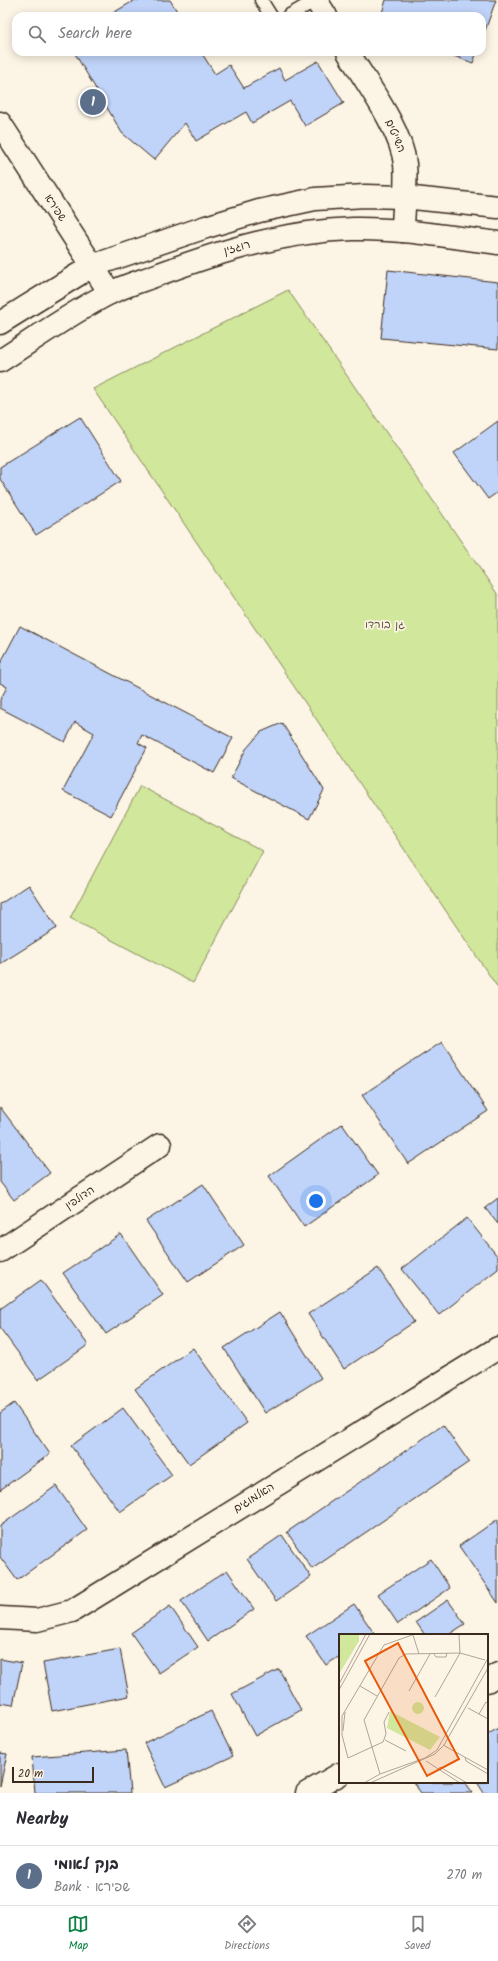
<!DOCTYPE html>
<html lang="en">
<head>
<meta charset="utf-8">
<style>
  body { margin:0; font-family:Kalam,"Playpen Sans Hebrew",sans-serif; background:#f2f2f3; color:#2b2b33 }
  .scale { position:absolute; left:12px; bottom:10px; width:82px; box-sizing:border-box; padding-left:4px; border:2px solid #3b2a1e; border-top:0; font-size:11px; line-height:14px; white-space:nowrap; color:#3b2a1e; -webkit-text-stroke:3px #fcf5e5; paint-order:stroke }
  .you { position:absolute; left:316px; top:1201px; width:14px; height:14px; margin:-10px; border:3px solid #fff; border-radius:50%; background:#1a73e8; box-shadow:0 0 0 6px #1a73e833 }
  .badge { display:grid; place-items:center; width:26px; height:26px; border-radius:50%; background:#0b8043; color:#fff; font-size:13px; font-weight:700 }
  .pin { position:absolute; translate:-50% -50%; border:2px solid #fff; box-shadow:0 1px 4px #0006 }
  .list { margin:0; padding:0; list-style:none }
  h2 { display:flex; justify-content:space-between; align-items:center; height:52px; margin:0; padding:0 16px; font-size:17px }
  h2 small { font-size:13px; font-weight:400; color:#7c7c81 }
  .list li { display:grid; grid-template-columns:26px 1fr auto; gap:12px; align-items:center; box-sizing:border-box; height:60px; padding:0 16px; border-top:1px solid #e1e1e2 }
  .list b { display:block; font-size:15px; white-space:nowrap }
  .list p { margin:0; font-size:13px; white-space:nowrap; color:#7c7c81 }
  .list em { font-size:13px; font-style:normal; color:#7c7c81 }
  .icon { flex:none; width:22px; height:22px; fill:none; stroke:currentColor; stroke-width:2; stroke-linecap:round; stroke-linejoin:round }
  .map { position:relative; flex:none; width:498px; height:1793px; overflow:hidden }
  .search { position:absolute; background:#fff; box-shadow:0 2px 10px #0003; left:12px; right:12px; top:12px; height:44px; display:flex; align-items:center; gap:10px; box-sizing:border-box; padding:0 14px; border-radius:12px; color:#7c7c81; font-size:15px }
  .sheet { height:112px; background:#fff }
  nav { display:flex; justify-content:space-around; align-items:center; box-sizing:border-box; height:56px; border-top:1px solid #e1e1e2; background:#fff; font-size:11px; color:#7c7c81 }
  nav a { display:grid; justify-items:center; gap:2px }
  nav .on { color:#0b8043 }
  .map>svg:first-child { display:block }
</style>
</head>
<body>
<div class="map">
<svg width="498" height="1793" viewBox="0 0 498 1793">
  <rect width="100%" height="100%" fill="#fcf5e5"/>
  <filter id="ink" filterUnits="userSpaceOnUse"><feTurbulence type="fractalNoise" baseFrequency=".025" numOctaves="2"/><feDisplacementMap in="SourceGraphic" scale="8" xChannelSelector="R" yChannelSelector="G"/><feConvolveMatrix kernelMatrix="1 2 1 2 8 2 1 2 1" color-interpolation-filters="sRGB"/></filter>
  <g filter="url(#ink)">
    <g fill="#d1e79c" stroke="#86885d">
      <path d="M 288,290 L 498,595 L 498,988 L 93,389 Z"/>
      <path d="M 140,786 L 263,851 L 193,983 L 70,918 Z"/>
    </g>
    <g fill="#c0d3f8" stroke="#3b2a1e">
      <path d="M 135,0 L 170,0 L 180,16 L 108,16 Z"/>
      <path d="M 386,0 L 496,0 L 482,39 L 482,16 L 381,16 Z"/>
      <path d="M 74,52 L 201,52 L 215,74 L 229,65 L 244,88 L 279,68 L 285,80 L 318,61 L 344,103 L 305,126 L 290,101 L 252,123 L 246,112 L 196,141 L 185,123 L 154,160 L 122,133 Z"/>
      <path d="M 443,52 L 477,52 L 473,63 Z"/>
      <path d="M 388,270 L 498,282 L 498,349 L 381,338 Z"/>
      <path d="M 80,417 L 121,481 L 36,535 L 0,479 L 0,467 Z"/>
      <path d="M 498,421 L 498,492 L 488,499 L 454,453 Z"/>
      <path d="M 20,626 L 233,738 L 214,773 L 142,735 L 138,743 L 147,748 L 111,816 L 63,791 L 94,733 L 75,722 L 65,742 L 0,708 L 0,700 L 7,687 L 0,683 L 0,664 Z"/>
      <path d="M 282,723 L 324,790 L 309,819 L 231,778 L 246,749 L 261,732 Z"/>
      <path d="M 29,885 L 57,928 L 0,964 L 0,904 Z"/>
      <path d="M 442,1042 L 488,1111 L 408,1164 L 362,1095 Z"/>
      <path d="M 0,1107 L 50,1173 L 14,1200 L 0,1182 Z"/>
      <path d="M 342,1124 L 378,1175 L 304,1227 L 269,1176 Z"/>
      <path d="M 203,1184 L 244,1245 L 188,1282 L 146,1221 Z"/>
      <path d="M 498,1198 L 498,1224 L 485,1208 Z"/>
      <path d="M 467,1218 L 498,1257 L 498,1269 L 439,1315 L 402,1269 Z"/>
      <path d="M 121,1234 L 163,1295 L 106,1334 L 63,1273 Z"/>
      <path d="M 378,1268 L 414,1322 L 344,1369 L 308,1314 Z"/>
      <path d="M 41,1280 L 88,1345 L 38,1380 L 0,1328 L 0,1309 Z"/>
      <path d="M 280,1312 L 321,1378 L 265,1413 L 224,1348 Z"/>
      <path d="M 193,1348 L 247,1423 L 189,1464 L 135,1389 Z"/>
      <path d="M 14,1403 L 50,1454 L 0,1490 L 0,1413 Z"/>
      <path d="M 123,1408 L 172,1475 L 120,1512 L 71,1446 Z"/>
      <path d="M 443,1425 L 469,1462 L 312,1569 L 287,1532 Z"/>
      <path d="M 56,1486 L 87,1530 L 17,1580 L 0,1557 L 0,1526 Z"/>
      <path d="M 498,1519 L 498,1603 L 459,1546 Z"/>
      <path d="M 282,1535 L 311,1577 L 276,1601 L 247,1559 Z"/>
      <path d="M 431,1559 L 450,1588 L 398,1624 L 378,1594 Z"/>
      <path d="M 227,1570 L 254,1609 L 208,1641 L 181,1601 Z"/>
      <path d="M 448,1600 L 465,1624 L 448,1635 L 425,1635 L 416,1622 Z"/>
      <path d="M 354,1604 L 374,1633 L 371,1635 L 340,1635 L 340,1656 L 326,1665 L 306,1636 Z"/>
      <path d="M 170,1606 L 198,1647 L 159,1673 L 131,1633 Z"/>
      <path d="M 120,1649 L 129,1696 L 52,1711 L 43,1663 Z"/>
      <path d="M 0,1659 L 22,1663 L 13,1705 L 0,1703 Z"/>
      <path d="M 279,1669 L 301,1710 L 255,1736 L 232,1694 Z"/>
      <path d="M 211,1711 L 233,1756 L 165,1787 L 144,1743 Z"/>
      <path d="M 498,1728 L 498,1793 L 484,1793 L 477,1782 L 487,1782 L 487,1735 Z"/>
      <path d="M 126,1750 L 130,1793 L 35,1793 L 32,1757 Z"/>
      <path d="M 0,1753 L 7,1754 L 0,1786 Z"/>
      <path d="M 413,1782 L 465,1782 L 473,1793 L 421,1793 Z"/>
    </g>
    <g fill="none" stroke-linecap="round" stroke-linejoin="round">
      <g stroke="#3b2a1e" stroke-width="15">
        <g id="service">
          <path d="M 261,0 L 271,16"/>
          <path d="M 288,16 L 316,0"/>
        </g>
      </g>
      <g stroke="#3b2a1e" stroke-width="25">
        <g id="minor">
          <path d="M 316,0 L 326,16"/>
          <path d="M 348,52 C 366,83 401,128 405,164 C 407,184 403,210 403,231"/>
          <path d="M 0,1251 L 160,1145"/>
          <path d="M 0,1618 L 37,1620 L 72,1611 L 498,1348"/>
          <path d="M 487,1681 L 498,1674"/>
          <path d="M 307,1793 L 340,1774"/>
        </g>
      </g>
      <g stroke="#3b2a1e" stroke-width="25">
        <g id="tertiary">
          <path d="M 0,123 L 110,293"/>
          <path d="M 0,323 L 92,266 L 206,227 L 259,211 L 315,199 L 365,196 L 404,197 L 498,207"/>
          <path d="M 0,361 C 36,338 71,313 108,294 C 125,285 145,280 162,273 C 224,250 287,231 353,229 C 401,228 450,237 498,243"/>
        </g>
      </g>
      <use href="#service" stroke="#fcf5e5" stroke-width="12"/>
      <use href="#minor" stroke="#fcf5e5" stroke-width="22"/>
      <use href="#tertiary" stroke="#fcf5e5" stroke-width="22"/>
    </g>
  </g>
  <g text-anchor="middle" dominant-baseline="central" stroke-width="3.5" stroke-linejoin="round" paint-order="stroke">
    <g font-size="11" fill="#3b2a1e" stroke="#fcf5e5">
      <text transform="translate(395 136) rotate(67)">השייטים</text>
      <text transform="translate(55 208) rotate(57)">שפירא</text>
      <text transform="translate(237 248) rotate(-15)">רוגזין</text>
      <text transform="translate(80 1198) rotate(-34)">הדולפין</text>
      <text transform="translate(254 1498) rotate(-32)">האלמוגים</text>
    </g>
    <g font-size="11" fill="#595037" stroke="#fcf5e5">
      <text x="385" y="625">גן בורדו</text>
    </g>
  </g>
  <g transform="translate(339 1634)">
    <rect width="149" height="149" fill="#fcf5e5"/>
    <path d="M 0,0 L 20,0 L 20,7 L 0,40 ZM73 74a6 6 0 1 1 12 0a6 6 0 1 1-12 0ZM 51,77 L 101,103 L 91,116 L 48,94 Z" fill="#d1e79c"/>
    <path fill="none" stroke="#afa495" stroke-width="1" d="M 74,1 L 80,20M 95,20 L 97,23 L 107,23 L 108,19M 0,50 L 27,0M 21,52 L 38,62M 0,56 L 31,0M 70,57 L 91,20M 96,63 L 121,19 L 120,1M 129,74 L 149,85M 50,78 L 45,88 L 47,100 L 44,108 L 9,124 L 3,101 L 3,82 L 45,11 L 76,0M 140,80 L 147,68 L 149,69M 4,97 L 6,78M 46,106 L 67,117M 104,111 L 149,136M 126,123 L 127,127 L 149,140M 87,127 L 121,149M 100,136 L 101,133 L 128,149M 41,140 L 25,86 L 60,24 L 67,20 L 121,19 L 146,26M 25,149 L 41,140 L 86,124 L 98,116 L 149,24M 31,149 L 96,120 L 105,111 L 149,34"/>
    <path fill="#e8590c" fill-opacity="0.15" stroke="#e8590c" stroke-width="2" d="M 59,9 L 120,125 L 88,142 L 26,27 Z"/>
    <rect width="149" height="149" fill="none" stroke="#3b2a1e" stroke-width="2"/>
  </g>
</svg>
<div class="scale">20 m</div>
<div class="you"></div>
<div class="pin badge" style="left:93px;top:102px;background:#5c6f8a">1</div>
<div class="search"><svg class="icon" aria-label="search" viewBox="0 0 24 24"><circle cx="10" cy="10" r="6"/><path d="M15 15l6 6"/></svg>Search here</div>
</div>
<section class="sheet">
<h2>Nearby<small></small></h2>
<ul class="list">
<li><span class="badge" style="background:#5c6f8a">1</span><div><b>בנק לאומי</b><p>Bank · שפירא</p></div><em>270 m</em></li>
</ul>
</section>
<nav>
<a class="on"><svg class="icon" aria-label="map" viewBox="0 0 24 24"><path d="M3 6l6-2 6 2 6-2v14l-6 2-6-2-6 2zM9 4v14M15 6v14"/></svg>Map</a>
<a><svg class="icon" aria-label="directions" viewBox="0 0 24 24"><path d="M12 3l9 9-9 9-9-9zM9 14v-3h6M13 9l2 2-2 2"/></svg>Directions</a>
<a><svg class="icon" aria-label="saved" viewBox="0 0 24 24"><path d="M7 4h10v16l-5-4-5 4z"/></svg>Saved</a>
</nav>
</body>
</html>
